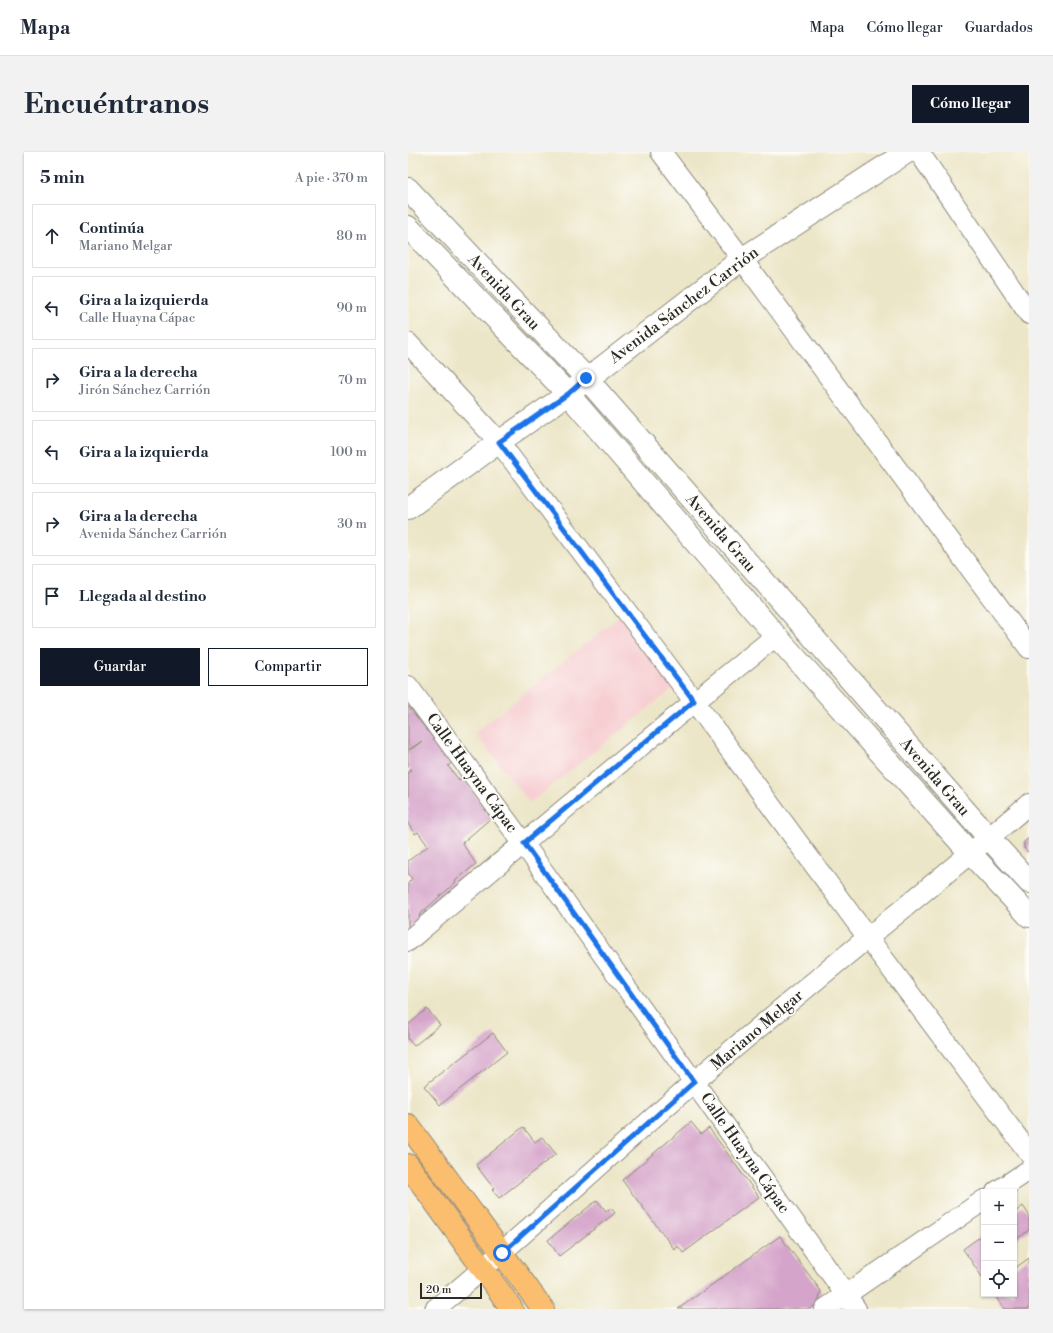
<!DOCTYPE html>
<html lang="es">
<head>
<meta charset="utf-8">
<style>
  body { margin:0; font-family:"Libre Bodoni",serif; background:#f2f2f3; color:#1f2937 }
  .controls { position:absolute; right:12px; bottom:12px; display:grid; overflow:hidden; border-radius:0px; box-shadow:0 1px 3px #0004 }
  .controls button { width:36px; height:36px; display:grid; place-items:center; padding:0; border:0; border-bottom:1px solid #e0e1e3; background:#fff; color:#1f2937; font:20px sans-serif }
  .scale { position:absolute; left:12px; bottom:10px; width:62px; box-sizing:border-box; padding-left:4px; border:2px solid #2b2b2b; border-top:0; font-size:11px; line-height:14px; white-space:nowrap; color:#2b2b2b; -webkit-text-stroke:3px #fdfcf7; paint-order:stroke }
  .stop { position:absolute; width:12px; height:12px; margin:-9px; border:3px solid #1a73e8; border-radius:50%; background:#fff }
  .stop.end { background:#1a73e8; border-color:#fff; box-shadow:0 1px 4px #0008 }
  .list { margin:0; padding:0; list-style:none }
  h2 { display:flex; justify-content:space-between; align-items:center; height:52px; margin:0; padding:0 16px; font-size:17px }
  h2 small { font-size:13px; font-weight:400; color:#747a83 }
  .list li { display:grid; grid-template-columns:26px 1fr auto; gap:12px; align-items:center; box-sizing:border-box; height:64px; margin:0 8px 8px; padding:0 8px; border:1px solid #e0e1e3; border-radius:0px }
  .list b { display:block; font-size:15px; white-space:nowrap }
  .list p { margin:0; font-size:13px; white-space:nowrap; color:#747a83 }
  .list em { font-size:13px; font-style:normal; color:#747a83 }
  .actions { display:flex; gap:8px; padding:12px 16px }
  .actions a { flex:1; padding:9px 0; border:1px solid #111827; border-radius:0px; text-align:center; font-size:14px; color:#111827 }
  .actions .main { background:#111827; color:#fff }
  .icon { flex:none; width:22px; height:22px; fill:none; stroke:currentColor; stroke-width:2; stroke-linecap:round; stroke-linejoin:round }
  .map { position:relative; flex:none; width:621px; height:1157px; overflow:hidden; border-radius:0px }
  header { display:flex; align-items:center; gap:24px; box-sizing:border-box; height:56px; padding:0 20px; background:#fff; border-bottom:1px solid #e0e1e3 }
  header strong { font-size:19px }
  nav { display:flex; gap:22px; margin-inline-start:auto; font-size:14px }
  .intro { display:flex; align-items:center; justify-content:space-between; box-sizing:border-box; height:96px; padding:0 24px }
  h1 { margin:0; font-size:28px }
  .button { padding:10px 18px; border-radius:0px; background:#111827; color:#fff; font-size:14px; font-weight:700 }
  main { display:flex; gap:24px; padding:0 24px }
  aside { flex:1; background:#fff; border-radius:0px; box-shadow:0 1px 3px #0004 }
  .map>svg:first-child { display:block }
</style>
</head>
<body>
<header>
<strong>Mapa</strong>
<nav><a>Mapa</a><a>Cómo llegar</a><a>Guardados</a></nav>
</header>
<div class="intro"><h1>Encuéntranos</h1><a class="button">Cómo llegar</a></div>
<main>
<aside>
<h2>5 min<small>A pie · 370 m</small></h2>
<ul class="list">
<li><svg class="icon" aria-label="ahead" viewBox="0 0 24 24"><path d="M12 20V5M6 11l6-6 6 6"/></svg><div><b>Continúa</b><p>Mariano Melgar</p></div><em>80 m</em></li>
<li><svg class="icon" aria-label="left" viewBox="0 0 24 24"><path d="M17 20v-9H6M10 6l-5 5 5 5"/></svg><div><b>Gira a la izquierda</b><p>Calle Huayna Cápac</p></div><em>90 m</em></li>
<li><svg class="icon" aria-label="right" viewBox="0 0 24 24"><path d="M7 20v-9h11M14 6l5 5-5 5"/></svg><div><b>Gira a la derecha</b><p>Jirón Sánchez Carrión</p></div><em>70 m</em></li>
<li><svg class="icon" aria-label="left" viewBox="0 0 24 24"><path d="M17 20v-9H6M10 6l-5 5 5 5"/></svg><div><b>Gira a la izquierda</b></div><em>100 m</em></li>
<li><svg class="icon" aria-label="right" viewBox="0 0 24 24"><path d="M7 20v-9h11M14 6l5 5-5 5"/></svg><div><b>Gira a la derecha</b><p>Avenida Sánchez Carrión</p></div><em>30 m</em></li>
<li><svg class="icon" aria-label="arrive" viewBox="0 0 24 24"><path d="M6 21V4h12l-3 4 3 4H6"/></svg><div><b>Llegada al destino</b></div></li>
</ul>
<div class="actions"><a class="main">Guardar</a><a>Compartir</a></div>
</aside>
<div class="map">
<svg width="621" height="1157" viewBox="0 0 621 1157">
  <rect width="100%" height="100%" fill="#fdfcf7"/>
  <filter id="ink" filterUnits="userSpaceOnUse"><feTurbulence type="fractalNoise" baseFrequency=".025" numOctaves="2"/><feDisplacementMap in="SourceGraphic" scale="8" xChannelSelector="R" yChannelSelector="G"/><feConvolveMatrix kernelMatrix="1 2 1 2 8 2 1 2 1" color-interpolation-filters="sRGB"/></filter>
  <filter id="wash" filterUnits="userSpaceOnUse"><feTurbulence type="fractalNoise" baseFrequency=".012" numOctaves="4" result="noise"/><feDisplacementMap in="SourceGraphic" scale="16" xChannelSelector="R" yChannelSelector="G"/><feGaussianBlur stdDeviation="0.9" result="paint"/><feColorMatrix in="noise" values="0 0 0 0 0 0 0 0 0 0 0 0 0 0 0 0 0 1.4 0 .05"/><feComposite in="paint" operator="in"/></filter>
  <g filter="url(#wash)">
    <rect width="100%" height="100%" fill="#ece6c8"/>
    <path fill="#f7cfd3" d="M 212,464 L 267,535 L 122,651 L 67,581 Z"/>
    <g id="blocks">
      <g fill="#d5a4ca">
        <path d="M 0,554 L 44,610 L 40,614 L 51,628 L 55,625 L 83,666 L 54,691 L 68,712 L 47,729 L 48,730 L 11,763 L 13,766 L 0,776 L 0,731 L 4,727 L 0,721 L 0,709 L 20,694 L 10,680 L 7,682 L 0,672 L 0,620 L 3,618 L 0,615 L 0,600 L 14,589 L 0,598 Z"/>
        <path d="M 621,686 L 621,701 L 616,696 L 616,690 Z"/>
        <path d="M 19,857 L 32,873 L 6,894 L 0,887 L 0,873 Z"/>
        <path d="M 85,881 L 99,900 L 32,953 L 16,934 Z"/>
        <path d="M 283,970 L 293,982 L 301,976 L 351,1045 L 275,1101 L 270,1094 L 267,1098 L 214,1028 Z"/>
        <path d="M 115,975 L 127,990 L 134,985 L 148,1002 L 91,1046 L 84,1038 L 86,1036 L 80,1029 L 68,1013 Z"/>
        <path d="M 189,1048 L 198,1059 L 203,1056 L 207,1061 L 151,1104 L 140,1088 Z"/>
        <path d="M 615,1054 L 621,1063 L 621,1078 L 606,1089 L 606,1061 Z"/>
        <path d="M 576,1082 L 576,1128 L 555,1097 Z"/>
        <path d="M 372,1084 L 413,1139 L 410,1151 L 402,1157 L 270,1157 Z"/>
        <path d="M 621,1106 L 621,1157 L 596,1157 L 586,1142 L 606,1142 L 606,1117 Z"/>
      </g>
    </g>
  </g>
  <g filter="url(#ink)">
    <use href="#blocks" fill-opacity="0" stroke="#8c887a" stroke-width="1"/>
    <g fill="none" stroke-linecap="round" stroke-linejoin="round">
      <g stroke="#8c887a" stroke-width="22">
        <g id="minor">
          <path d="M 253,0 L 334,107 L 621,496"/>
          <path d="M 511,0 L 621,162"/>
          <path d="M 0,191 L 91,290 L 286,549 L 460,786 L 621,1001"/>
          <path d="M 0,534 L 115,691 L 448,1157"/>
          <path d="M 0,789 C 121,686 244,583 368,484"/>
          <path d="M 588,1040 L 621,1018"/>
          <path d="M 27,1157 C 116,1084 199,1005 286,930 C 396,836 510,746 621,652"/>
          <path d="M 417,1157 L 576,1048"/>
        </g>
      </g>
      <g stroke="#8c887a" stroke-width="24">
        <g id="tertiary">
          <path d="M 0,37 L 178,226 L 581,686 L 621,730"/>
          <path d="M 0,75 L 160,242 L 368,484 L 563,702 L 621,764"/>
          <path d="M 0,356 L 91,290 L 160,242 L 334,107 L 499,0"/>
        </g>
      </g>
      <g stroke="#8c887a" stroke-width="24">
        <g id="primary">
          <path d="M 0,973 L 135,1157"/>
          <path d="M 0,1013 L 104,1157"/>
        </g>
      </g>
      <use href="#minor" stroke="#fff" stroke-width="20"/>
      <use href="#tertiary" stroke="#fff" stroke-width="22"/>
      <use href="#primary" stroke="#fbbd6e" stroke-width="22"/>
    </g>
  </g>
  <g fill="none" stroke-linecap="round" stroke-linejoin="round" filter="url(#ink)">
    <path stroke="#1a73e8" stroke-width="5" d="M 94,1101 L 286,930 L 116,691 L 286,549 L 91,290 L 160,242 L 178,226"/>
  </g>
  <g text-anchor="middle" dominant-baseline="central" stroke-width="3.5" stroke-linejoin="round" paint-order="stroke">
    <g font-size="16" fill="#2b2b2b" stroke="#fdfcf7">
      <text transform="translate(96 140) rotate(47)">Avenida Grau</text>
      <text transform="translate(276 153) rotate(-37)">Avenida Sánchez Carrión</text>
      <text transform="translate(313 381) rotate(49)">Avenida Grau</text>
      <text transform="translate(64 621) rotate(54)">Calle Huayna Cápac</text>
      <text transform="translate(527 625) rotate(49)">Avenida Grau</text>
      <text transform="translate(349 878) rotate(-40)">Mariano Melgar</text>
      <text transform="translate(337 1001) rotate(55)">Calle Huayna Cápac</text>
    </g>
  </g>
</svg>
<div class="controls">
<button>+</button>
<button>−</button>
<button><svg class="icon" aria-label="locate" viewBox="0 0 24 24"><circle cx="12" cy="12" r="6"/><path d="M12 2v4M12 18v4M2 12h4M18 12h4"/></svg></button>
</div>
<div class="scale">20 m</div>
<div class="stop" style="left:94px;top:1101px"></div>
<div class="stop end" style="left:178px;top:226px"></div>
</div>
</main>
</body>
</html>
